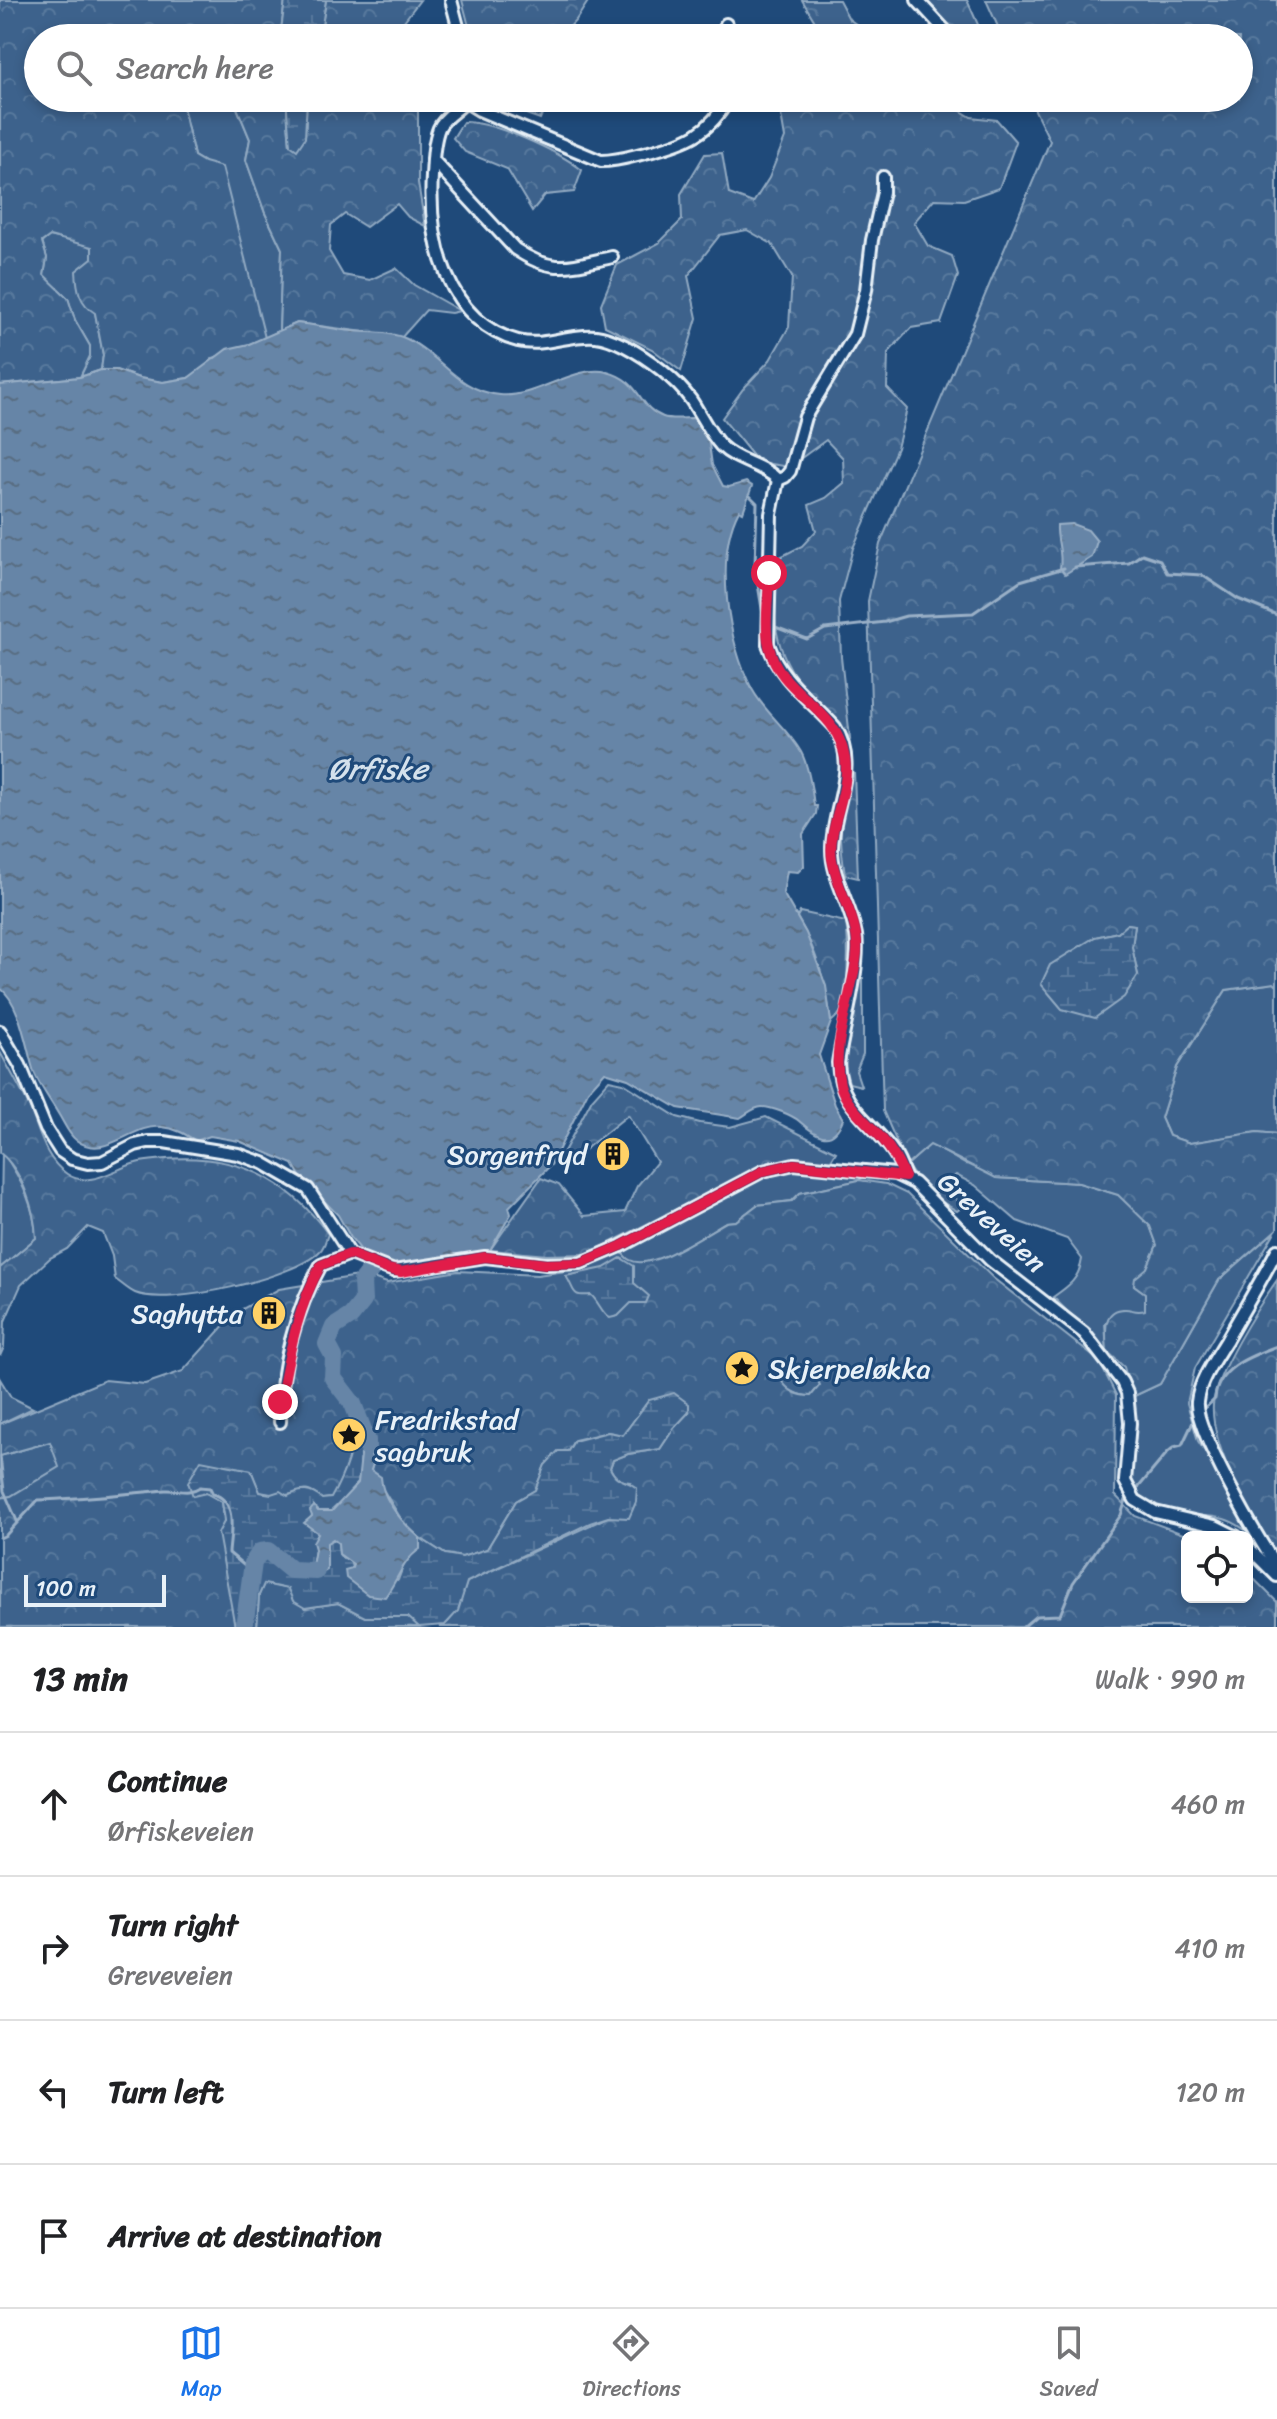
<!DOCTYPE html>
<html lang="en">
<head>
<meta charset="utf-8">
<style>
  body { margin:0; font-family:Sriracha,sans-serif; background:#f6f6f6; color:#202124 }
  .controls { position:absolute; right:24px; bottom:24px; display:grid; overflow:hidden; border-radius:12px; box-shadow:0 4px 12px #0003 }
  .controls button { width:72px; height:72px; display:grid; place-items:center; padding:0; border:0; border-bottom:2px solid #e0e0e0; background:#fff; color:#202124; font:40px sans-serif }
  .scale { position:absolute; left:24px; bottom:20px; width:142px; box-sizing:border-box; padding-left:8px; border:4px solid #e8f1f8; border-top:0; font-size:22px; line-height:28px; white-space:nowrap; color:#e8f1f8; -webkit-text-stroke:6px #1f4a7a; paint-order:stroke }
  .stop { position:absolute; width:24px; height:24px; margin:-18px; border:6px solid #e11d48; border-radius:50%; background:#fff }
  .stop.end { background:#e11d48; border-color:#fff; box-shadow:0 2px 8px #0008 }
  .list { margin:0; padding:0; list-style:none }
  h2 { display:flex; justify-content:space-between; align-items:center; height:104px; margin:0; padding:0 32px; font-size:34px }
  h2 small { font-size:26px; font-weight:400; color:#757577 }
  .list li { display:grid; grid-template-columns:52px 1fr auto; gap:24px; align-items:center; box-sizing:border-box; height:144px; padding:0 32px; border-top:2px solid #e0e0e0 }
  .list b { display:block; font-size:30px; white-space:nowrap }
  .list p { margin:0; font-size:26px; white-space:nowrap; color:#757577 }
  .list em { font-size:26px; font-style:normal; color:#757577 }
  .icon { flex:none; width:44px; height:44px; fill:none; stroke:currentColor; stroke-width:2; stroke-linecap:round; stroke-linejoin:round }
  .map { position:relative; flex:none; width:1277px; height:1627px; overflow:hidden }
  .search { position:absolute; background:#fff; box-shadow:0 4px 12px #0003; left:24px; right:24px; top:24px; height:88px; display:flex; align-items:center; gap:20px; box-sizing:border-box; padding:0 28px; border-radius:44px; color:#757577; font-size:30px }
  .sheet { height:680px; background:#fff }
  nav { display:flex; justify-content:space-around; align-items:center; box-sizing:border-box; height:112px; border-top:2px solid #e0e0e0; background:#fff; font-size:22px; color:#757577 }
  nav a { display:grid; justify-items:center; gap:4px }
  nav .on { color:#1a73e8 }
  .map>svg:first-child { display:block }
</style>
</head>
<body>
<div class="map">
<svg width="1277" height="1627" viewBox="0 0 1277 1627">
  <defs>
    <pattern id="forest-crowns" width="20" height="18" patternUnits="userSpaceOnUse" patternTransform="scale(2)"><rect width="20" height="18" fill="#3c628c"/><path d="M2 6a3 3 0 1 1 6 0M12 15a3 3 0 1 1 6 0" fill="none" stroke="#58799d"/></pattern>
    <pattern id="wetland-marsh" width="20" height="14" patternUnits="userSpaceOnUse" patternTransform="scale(2)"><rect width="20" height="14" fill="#3c628c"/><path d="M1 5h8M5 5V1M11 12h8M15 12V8" fill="none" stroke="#58799d"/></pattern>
    <pattern id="water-ripples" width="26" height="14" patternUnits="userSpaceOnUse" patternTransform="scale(2)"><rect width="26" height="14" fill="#6685a7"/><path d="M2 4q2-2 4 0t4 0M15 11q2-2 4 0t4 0" fill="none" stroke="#596d82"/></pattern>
  </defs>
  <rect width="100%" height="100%" fill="#1f4a7a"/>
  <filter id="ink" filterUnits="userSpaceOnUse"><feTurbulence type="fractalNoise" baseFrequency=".0125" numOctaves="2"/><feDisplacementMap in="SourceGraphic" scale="16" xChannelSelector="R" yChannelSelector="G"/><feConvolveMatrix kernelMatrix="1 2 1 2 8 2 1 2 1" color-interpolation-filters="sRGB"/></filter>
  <g filter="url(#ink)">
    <g fill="#3c628c" stroke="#92aac2" stroke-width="2">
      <path d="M 181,98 L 233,98 L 250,139 L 246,160 L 265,213 L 282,249 L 279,331 L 265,338 L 204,162 L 194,156 Z"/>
      <path d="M 50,236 L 92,246 L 95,313 L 103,355 L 101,370 L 80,377 L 90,356 L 90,346 L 75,320 L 68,298 L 44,275 L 47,258 L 42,242 Z"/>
      <path d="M 1275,983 L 1277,986 L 1277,1134 L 1257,1132 L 1190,1143 L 1169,1136 L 1161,1118 L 1177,1067 L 1226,990 Z"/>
      <path d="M 930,1144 L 965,1164 L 977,1166 L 996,1178 L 1079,1183 L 1119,1195 L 1150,1226 L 1157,1245 L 1147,1268 L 1134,1285 L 1145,1293 L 1145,1311 L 1137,1313 L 1123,1309 L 1105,1323 L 1107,1351 L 1053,1297 C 1069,1286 1079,1279 1082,1259 L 1067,1239 L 1017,1221 L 975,1185 L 956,1175 L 949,1181 L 950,1190 L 962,1207 L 957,1211 C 937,1200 919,1185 907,1165 Z"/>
      <path d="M 2,1152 C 21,1178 35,1206 36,1238 L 0,1268 Z"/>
      <path d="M 783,1170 L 864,1176 L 859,1180 L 800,1193 L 792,1201 L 757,1205 L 736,1221 L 726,1222 C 706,1233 651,1272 630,1261 C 627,1259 623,1254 621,1251 L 761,1178 Z"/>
      <path d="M 1276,1230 L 1195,1368 L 1187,1403 L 1198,1441 L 1270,1549 C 1256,1539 1241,1524 1224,1519 C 1196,1511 1140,1521 1132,1483 C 1126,1459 1132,1422 1132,1397 L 1160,1384 L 1219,1280 Z"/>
      <path d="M 805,1366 L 814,1372 L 820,1385 L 811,1396 C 797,1396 788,1391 780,1379 L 793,1367 Z"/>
      <path d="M 0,1379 L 11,1397 L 33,1408 L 0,1424 Z"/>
      <path d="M 50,1442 L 60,1467 L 11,1496 L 0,1498 L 0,1456 Z"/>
    </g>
    <g fill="url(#forest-crowns)" stroke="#92aac2" stroke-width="2" fill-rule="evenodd">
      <path d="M 0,0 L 285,0 L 280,38 L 38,38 L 38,98 L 181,98 L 194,156 L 204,162 L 222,167 L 265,338 L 213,358 L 202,370 L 188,378 L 163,382 L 139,378 L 116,370 L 101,370 L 103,355 L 95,313 C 79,303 77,289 76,271 L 92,258 L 92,247 L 50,236 L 42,242 L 47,258 L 44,275 L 68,298 L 75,320 L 90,346 L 90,356 L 80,377 L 0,385 Z"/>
      <path d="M 326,0 L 420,0 L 401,25 L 403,38 L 320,38 Z"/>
      <path d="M 462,0 L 589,0 L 576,20 L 560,38 L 472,38 Z"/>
      <path d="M 802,0 L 839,0 L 849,19 L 875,38 L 820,38 L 817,25 Z"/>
      <path d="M 924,0 L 967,0 L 984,38 L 961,38 Z"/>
      <path d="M 986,0 L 1277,0 L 1277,986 L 1274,983 L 1226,990 L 1177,1067 L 1161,1118 L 1169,1136 L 1190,1143 L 1257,1132 L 1277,1134 L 1277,1229 L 1219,1280 L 1160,1384 L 1132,1397 L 1124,1367 L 1107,1351 C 1106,1334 1101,1309 1125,1309 C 1133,1309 1136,1313 1145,1310 L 1145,1293 L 1134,1285 L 1135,1278 L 1147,1268 L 1157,1245 L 1150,1226 L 1118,1195 L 1079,1183 L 996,1178 L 930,1145 L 907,1165 L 883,1111 L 868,601 L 880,544 L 1050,141 L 1029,98 L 1239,98 L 1239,38 L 1003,38 ZM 1128,924 L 1135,925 L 1132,947 L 1138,975 L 1095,937 L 1118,932 Z"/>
      <path d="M 233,98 L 286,98 L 290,145 L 305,137 L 307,98 L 418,98 L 418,183 L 425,226 L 408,217 L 397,204 L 366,227 L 345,214 L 331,225 L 329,251 L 343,275 L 370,280 L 396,268 L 414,285 L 460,311 L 451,313 L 426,310 L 402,337 L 297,323 L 279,331 L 282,249 L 265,213 L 246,160 L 250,139 Z"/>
      <path d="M 491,98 L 553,98 L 546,105 L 540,119 L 495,103 Z"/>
      <path d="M 768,98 L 940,98 L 971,117 L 997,120 L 1016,142 L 999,188 L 964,200 L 934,199 L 914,222 L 928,246 L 952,256 L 958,276 L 941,323 L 911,328 L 888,353 L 887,388 L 907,409 L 897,448 L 853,548 L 839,601 L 841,657 L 850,738 C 820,710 785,675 777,633 C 772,612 776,581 776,559 L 802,546 L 816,531 L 809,505 L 826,498 L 844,483 L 843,458 L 826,440 L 789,467 L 758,462 L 722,418 L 743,389 L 770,360 L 789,327 L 792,277 L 772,244 L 747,230 L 720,235 L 688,276 L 697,318 L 681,371 L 652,349 L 605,326 L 601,304 L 617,265 L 659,243 L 682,220 L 681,194 L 705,154 L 722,153 L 729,194 L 753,203 L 769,178 L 785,138 L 779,103 Z"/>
      <path d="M 463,122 C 493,121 558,151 582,170 L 574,192 L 545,195 L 532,211 L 507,169 L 465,152 L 453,138 Z"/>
      <path d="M 854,772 L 858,878 L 845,875 C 838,831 839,814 854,772 Z"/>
      <path d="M 800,912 L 846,922 C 849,941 849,996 840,1013 C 838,1016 834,1019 831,1022 C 826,983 817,951 797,917 Z"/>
      <path d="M 857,976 L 863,978 L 863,1054 L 856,1071 L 861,1086 L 849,1083 L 845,1067 Z"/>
      <path d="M 0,1052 C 10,1070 20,1088 29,1106 C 39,1129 44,1159 67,1174 C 89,1189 114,1169 136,1163 C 145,1160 156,1160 166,1159 C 236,1153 288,1179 328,1234 C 326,1239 324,1248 320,1251 C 295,1278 169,1307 135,1293 C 128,1290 121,1283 115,1279 L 112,1256 L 103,1233 L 88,1227 L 67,1249 L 50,1258 L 21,1285 L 5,1321 L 4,1347 L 0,1356 L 0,1268 L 36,1238 C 35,1210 22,1170 0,1153 Z"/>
      <path d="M 609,1080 L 623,1083 L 677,1117 L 700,1123 L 730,1127 L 766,1117 L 836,1152 L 828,1165 L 771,1161 L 588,1254 L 547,1255 L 490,1250 L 541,1178 L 559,1185 L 584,1216 L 625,1212 L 637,1186 L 657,1162 L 628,1115 L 584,1150 L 560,1159 L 592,1099 Z"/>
      <path d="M 859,1180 L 886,1184 L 907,1194 L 993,1278 L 1099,1361 L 1116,1395 L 1115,1495 L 1135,1516 L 1191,1537 L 1187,1537 L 1187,1597 L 1247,1597 L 1247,1572 L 1277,1602 L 1277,1627 L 440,1627 C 457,1619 461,1599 467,1582 L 608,1517 L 630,1482 C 619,1481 615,1478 610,1468 L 613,1460 L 628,1454 L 660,1449 L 674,1428 L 689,1412 L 649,1400 L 623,1435 L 608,1432 L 574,1440 L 568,1451 L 545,1465 L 535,1490 L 516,1501 L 487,1549 L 462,1557 L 445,1554 L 420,1538 L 403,1522 L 371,1470 L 374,1461 L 367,1447 L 367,1440 L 351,1406 C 358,1439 347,1469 332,1498 L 322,1499 C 303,1484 304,1493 286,1495 C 278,1496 267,1494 259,1492 L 251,1470 L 201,1461 L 206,1493 L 222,1502 L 235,1627 L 0,1627 L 0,1498 L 11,1496 L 59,1467 L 50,1442 L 0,1456 L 0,1424 L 105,1380 L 145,1384 L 183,1371 L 235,1313 L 279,1289 L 364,1275 L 387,1283 L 458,1271 L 537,1275 L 573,1270 L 621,1251 C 623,1254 627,1259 630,1260 C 651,1272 706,1233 726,1222 L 736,1221 L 757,1205 L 792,1201 L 800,1193 ZM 805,1366 L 814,1372 L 820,1385 L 811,1396 C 797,1396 788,1391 780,1379 L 793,1367 Z"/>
      <path d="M 1277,1280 L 1277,1555 C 1253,1523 1210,1445 1213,1405 C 1215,1373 1258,1307 1277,1280 Z"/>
      <path d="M 264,1583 L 288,1589 L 305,1608 L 338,1603 L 365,1617 L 409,1617 L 419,1627 L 257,1627 L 259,1595 Z"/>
    </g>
    <g fill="url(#wetland-marsh)" stroke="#92aac2" stroke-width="2">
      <path d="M 285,0 L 326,0 L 320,38 L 280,38 Z"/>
      <path d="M 286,98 L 307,98 L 305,138 L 297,150 L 290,145 Z"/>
      <path d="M 1127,924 L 1135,925 L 1132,947 L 1138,975 L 1124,997 L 1095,1018 L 1062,1009 L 1041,984 L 1050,965 L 1095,937 L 1118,932 Z"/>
      <path d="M 621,1258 L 634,1266 L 634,1283 L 649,1296 L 646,1303 L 631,1303 L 618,1316 L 610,1318 C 602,1314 599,1302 591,1295 C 570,1297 576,1291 566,1276 L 604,1268 Z"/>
      <path d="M 674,1393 L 689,1404 L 689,1412 L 674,1428 L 660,1449 L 628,1454 L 613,1460 L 610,1468 C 618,1484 625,1478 637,1488 L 636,1502 L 629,1518 L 608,1517 L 590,1523 L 467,1582 L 458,1611 L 445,1625 L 419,1627 L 408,1617 L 365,1617 L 338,1603 L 305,1608 L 293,1601 L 288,1589 L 264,1584 L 259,1595 L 257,1627 L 235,1627 L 218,1533 L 225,1520 L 222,1502 L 206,1493 L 193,1496 L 188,1482 L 201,1460 L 251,1470 L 260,1492 L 271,1494 L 280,1491 L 288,1496 C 301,1488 311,1490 322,1499 L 331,1498 C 347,1470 358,1438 351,1406 L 353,1404 L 367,1440 L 367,1447 L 361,1455 L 359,1483 L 347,1497 L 331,1511 L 318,1511 L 314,1506 L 318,1533 L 312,1566 L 325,1555 L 327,1543 L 333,1539 L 338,1543 L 339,1554 L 343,1559 L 350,1560 L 352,1568 L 398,1580 L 406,1559 L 419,1549 L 420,1538 L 445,1554 L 462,1557 L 487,1549 L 516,1501 L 535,1490 L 545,1465 L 558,1451 L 568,1451 L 574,1441 L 608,1432 L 623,1435 L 649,1400 Z"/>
    </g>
    <g fill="url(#water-ripples)" stroke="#9ab0c7" stroke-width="2">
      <path d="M 297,323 C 316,325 334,329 352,331 C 369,333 391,331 407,339 C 441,355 457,391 500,395 C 535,399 575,364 607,372 C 642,381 637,407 663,417 C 671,420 684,418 693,418 L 708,437 L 712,465 L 723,486 L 729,487 L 746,482 L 752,486 L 743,512 L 739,510 C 714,557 728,644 752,689 C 765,713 788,729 801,752 C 809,767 812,789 814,806 L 817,806 L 816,814 L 803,834 L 804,866 L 798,872 L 787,871 L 783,893 L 806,933 L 826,986 L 831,1022 L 819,1055 L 835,1105 L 843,1119 C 832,1148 815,1135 799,1121 C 792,1115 772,1107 762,1107 C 754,1107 747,1114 740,1118 L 678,1108 L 628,1079 L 605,1072 L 588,1091 L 551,1165 L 509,1207 L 511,1214 L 490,1250 L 409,1265 L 393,1265 L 378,1261 L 364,1254 L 351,1238 L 338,1215 L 300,1176 L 293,1164 L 239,1141 L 210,1136 L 196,1141 C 185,1134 175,1128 162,1127 C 132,1123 105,1162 76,1140 C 69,1135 64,1123 59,1115 C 51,1101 40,1087 34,1072 C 26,1049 21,1003 0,988 L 0,385 L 80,377 L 101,370 L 116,370 L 139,378 L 163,382 L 188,378 L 227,349 L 249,344 Z"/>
      <path d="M 1072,524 L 1088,530 L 1097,541 L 1092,557 L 1065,574 L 1060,568 C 1063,552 1056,541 1057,525 Z"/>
      <path d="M 367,1447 L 374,1461 L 371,1470 L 381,1477 C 382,1500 403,1523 420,1538 L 420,1549 C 402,1561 398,1580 385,1597 L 368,1595 L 346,1578 L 345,1570 L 352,1568 L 353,1564 L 339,1554 L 338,1543 L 333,1539 L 327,1543 L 327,1570 L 321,1574 L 312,1566 L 315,1549 L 313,1542 L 318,1533 L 304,1523 L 312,1516 L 310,1511 L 314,1506 L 318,1511 L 332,1511 L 358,1483 L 361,1455 Z"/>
    </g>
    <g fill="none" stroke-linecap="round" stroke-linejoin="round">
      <g stroke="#9ab0c7" stroke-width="3">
        <path d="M 749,495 L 757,503 L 755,566 L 764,621"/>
        <path d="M 1075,567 L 1129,563 L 1142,554 L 1160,560 L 1167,573 L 1202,575 L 1238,599 L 1277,615"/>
        <path d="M 770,625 L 807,639 L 825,629 L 885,622 L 906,616 L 973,613 L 1020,581 L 1064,568"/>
        <path d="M 1202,1411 L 1215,1399 C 1217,1367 1251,1356 1277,1346"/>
        <path d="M 0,1456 L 4,1491 L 17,1521"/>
        <path d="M 1138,1488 L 1168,1452 L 1174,1447 L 1182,1445 L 1194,1420"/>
        <path d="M 0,1538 L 6,1535 L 38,1500 C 81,1499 122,1494 165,1490 C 180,1489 187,1495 200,1487 L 210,1488 L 213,1494 C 239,1501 230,1535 229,1553 L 252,1572"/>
        <path d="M 1023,1627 L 1036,1616 L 1060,1615 L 1073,1583 L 1121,1515 L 1126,1500"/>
      </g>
      <g stroke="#6685a7" stroke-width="18">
        <path d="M 367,1447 L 367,1440 L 353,1404 L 333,1378 L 334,1357 L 327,1344 L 334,1327 L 351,1316 L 363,1301 L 362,1281 L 378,1261"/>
        <path d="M 244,1627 L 253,1563 L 260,1552 L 268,1551 L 291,1570 L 316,1571"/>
      </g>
      <g stroke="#e8f1f8" stroke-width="16">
        <g id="minor">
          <path d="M 451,0 L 461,38"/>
          <path d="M 917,0 L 952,38"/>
          <path d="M 726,24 L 731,38"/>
          <path d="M 468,98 C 460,110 445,115 439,128 C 433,143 433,161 432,176 C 428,240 447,322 518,341 C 545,348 570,333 596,336 C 605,337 617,342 625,346 C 648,358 676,379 691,400 C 701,415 709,433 721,446 C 737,462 763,464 778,480 L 771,514 L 768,644 C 781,681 810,699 835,727 C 860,766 833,805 832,847 C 831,877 851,905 856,935 C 861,966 843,1029 838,1063 C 840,1109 871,1119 894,1153 C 899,1160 902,1169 905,1177"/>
          <path d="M 466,102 L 479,110 L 601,161 C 618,161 632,156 649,152 C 687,142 709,134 729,98"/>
          <path d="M 433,160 L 515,249 C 553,275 570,266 612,257"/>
          <path d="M 778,480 L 785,477 L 790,471 L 805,417 L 855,334 L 866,290 L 872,240 L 883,192 L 883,177"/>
          <path d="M 0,1031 L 20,1065 L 46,1129 L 60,1151 L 72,1159 L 88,1163 L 102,1162 L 135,1145 L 148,1142 L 164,1142 L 238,1154 L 263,1163 L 308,1189 L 350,1254 L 394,1271 L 485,1257 L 546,1264 L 581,1263 L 621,1246 L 763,1171 L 794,1164 L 895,1174 L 914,1183 L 990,1260 L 1084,1333 L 1122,1382 L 1127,1393 L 1130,1423 L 1125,1481 L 1135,1500 L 1155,1512 L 1215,1526 L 1237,1537"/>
          <path d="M 1277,1250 C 1261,1281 1243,1311 1226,1341 C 1215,1359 1199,1381 1197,1402 C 1194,1429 1259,1540 1277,1567"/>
          <path d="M 280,1422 C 280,1369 295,1311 321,1265 L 350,1254"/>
          <path d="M 1247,1546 L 1277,1576"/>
        </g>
      </g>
      <use href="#minor" stroke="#1f4a7a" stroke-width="10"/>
    </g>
  </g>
  <g fill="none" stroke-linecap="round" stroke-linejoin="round" filter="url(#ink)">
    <path stroke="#e11d48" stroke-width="10" d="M 280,1402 C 289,1355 297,1308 321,1265 L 350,1254 L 387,1269 L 401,1272 L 485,1257 L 546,1264 L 581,1263 L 621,1246 L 763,1171 L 794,1164 L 905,1177 C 899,1164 893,1152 884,1141 C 870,1124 845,1106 840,1084 C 830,1044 854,993 857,952 C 859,918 837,891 832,859 C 827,825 851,792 845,758 C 836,704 780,696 769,646 C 764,624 769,596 769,573"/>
  </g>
  <defs>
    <g id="building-disc" transform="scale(1.8)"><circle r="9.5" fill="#ffd166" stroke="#1f4a7a"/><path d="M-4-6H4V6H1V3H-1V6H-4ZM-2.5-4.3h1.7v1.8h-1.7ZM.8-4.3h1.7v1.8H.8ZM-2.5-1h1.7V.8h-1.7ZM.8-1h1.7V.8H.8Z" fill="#111"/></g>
    <g id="sight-disc" transform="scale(1.8)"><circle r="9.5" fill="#ffd166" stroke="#1f4a7a"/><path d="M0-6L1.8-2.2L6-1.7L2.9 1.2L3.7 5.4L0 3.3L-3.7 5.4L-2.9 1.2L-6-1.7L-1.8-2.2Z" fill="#111"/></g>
  </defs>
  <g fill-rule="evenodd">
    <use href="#building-disc" x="613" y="1154"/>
    <use href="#building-disc" x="269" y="1313"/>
    <use href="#sight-disc" x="742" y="1368"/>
    <use href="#sight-disc" x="349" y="1435"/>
  </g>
  <g text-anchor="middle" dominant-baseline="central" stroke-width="6" stroke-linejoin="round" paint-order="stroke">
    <g font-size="28" fill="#e8f1f8" stroke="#1f4a7a" text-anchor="end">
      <text x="587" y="1154">Sorgenfryd</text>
      <text x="243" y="1313">Saghytta</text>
      <text x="768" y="1368" text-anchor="start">Skjerpeløkka</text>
      <text x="375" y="1419" text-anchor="start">Fredrikstad<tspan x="375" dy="32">sagbruk</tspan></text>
    </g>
    <g font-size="28" fill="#e8f1f8" stroke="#1f4a7a">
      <text transform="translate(992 1222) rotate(42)">Greveveien</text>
    </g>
    <g font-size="30" font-style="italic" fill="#d4e1ec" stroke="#1f4a7a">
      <text x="378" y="769">Ørfiske</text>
    </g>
  </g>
</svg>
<div class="controls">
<button><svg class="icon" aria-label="locate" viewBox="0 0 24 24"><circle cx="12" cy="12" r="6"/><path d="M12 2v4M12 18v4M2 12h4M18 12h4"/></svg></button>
</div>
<div class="scale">100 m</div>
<div class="stop" style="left:769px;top:573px"></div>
<div class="stop end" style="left:280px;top:1402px"></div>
<div class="search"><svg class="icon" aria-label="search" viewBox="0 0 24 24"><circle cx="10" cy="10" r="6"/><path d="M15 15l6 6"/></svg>Search here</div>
</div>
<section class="sheet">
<h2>13 min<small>Walk · 990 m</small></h2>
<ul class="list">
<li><svg class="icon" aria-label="ahead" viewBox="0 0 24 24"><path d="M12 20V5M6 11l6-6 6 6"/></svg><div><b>Continue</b><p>Ørfiskeveien</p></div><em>460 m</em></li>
<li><svg class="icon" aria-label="right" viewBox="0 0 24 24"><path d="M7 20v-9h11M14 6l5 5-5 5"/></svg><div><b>Turn right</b><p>Greveveien</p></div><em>410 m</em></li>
<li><svg class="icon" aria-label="left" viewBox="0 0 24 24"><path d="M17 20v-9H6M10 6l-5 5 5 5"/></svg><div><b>Turn left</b></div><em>120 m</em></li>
<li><svg class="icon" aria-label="arrive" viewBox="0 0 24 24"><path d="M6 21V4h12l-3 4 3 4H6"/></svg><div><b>Arrive at destination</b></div></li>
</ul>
</section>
<nav>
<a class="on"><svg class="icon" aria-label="map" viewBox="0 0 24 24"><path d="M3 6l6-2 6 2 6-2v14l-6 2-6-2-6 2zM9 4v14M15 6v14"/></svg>Map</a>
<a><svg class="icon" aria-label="directions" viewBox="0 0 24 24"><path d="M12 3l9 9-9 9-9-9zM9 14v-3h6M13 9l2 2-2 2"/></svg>Directions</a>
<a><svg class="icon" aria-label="saved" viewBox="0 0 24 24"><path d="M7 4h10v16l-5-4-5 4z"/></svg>Saved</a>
</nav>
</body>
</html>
